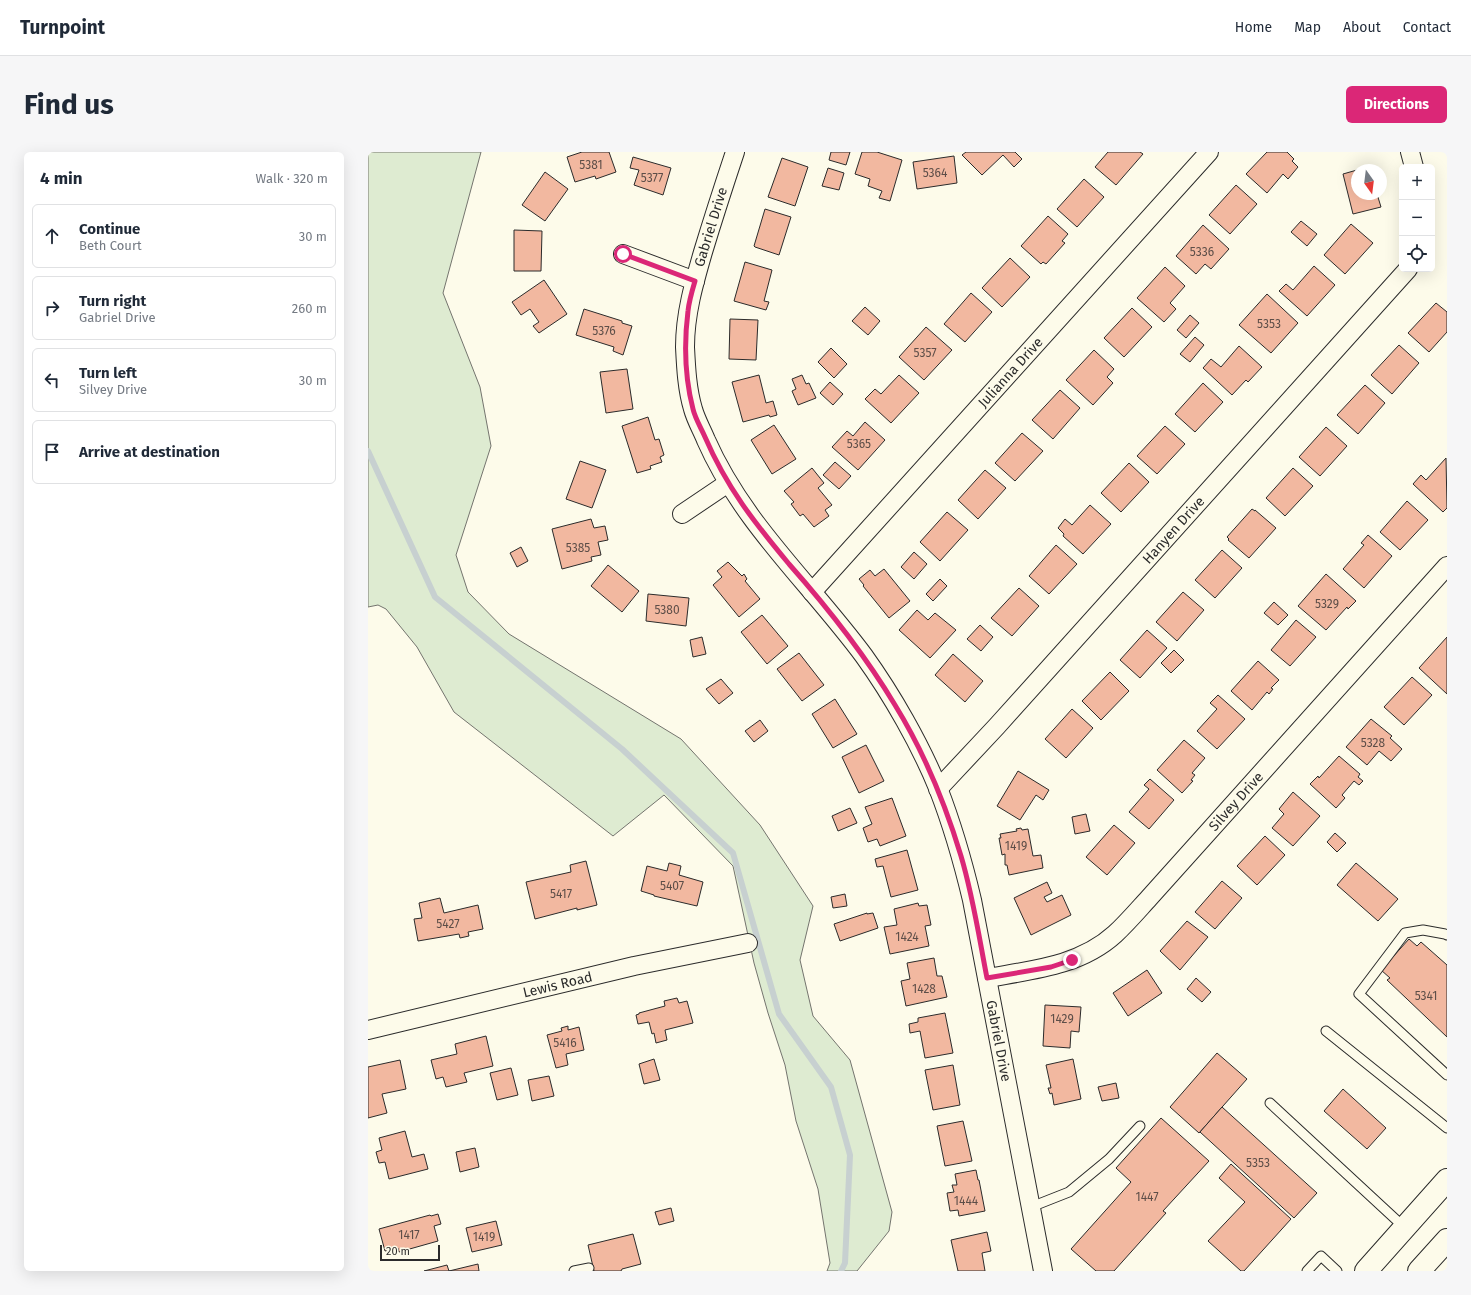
<!DOCTYPE html>
<html lang="en">
<head>
<meta charset="utf-8">
<style>
  body { margin:0; font-family:"Fira Sans",sans-serif; background:#f6f6f7; color:#1f2937 }
  .controls { position:absolute; right:12px; top:12px; display:grid; overflow:hidden; border-radius:6px; box-shadow:0 4px 16px #0002 }
  .controls button { width:36px; height:36px; display:grid; place-items:center; padding:0; border:0; border-bottom:1px solid #e0e1e3; background:#fff; color:#1f2937; font:20px sans-serif }
  .compass { position:absolute; left:983px; top:12px; width:36px; height:36px; border-radius:50%; background:#fff; box-shadow:0 4px 16px #0002; rotate:166deg }
  .scale { position:absolute; left:12px; bottom:10px; width:60px; box-sizing:border-box; padding-left:4px; border:2px solid #2b2b2b; border-top:0; font-size:11px; line-height:14px; white-space:nowrap; color:#2b2b2b; -webkit-text-stroke:3px #fdfbea; paint-order:stroke }
  .stop { position:absolute; width:12px; height:12px; margin:-9px; border:3px solid #db2777; border-radius:50%; background:#fff }
  .stop.end { background:#db2777; border-color:#fff; box-shadow:0 1px 4px #0008 }
  .list { margin:0; padding:0; list-style:none }
  h2 { display:flex; justify-content:space-between; align-items:center; height:52px; margin:0; padding:0 16px; font-size:17px }
  h2 small { font-size:13px; font-weight:400; color:#747a83 }
  .list li { display:grid; grid-template-columns:26px 1fr auto; gap:12px; align-items:center; box-sizing:border-box; height:64px; margin:0 8px 8px; padding:0 8px; border:1px solid #e0e1e3; border-radius:6px }
  .list b { display:block; font-size:15px; white-space:nowrap }
  .list p { margin:0; font-size:13px; white-space:nowrap; color:#747a83 }
  .list em { font-size:13px; font-style:normal; color:#747a83 }
  .icon { flex:none; width:22px; height:22px; fill:none; stroke:currentColor; stroke-width:2; stroke-linecap:round; stroke-linejoin:round }
  .map { position:relative; flex:none; width:1079px; height:1119px; overflow:hidden; border-radius:6px }
  header { display:flex; align-items:center; gap:24px; box-sizing:border-box; height:56px; padding:0 20px; background:#fff; border-bottom:1px solid #e0e1e3 }
  header strong { font-size:19px }
  nav { display:flex; gap:22px; margin-inline-start:auto; font-size:14px }
  .intro { display:flex; align-items:center; justify-content:space-between; box-sizing:border-box; height:96px; padding:0 24px }
  h1 { margin:0; font-size:28px }
  .button { padding:10px 18px; border-radius:6px; background:#db2777; color:#fff; font-size:14px; font-weight:700 }
  main { display:flex; gap:24px; padding:0 24px }
  aside { flex:1; background:#fff; border-radius:6px; box-shadow:0 4px 16px #0002 }
  .map>svg:first-child { display:block }
</style>
</head>
<body>
<header>
<strong>Turnpoint</strong>
<nav><a>Home</a><a>Map</a><a>About</a><a>Contact</a></nav>
</header>
<div class="intro"><h1>Find us</h1><a class="button">Directions</a></div>
<main>
<aside>
<h2>4 min<small>Walk · 320 m</small></h2>
<ul class="list">
<li><svg class="icon" aria-label="ahead" viewBox="0 0 24 24"><path d="M12 20V5M6 11l6-6 6 6"/></svg><div><b>Continue</b><p>Beth Court</p></div><em>30 m</em></li>
<li><svg class="icon" aria-label="right" viewBox="0 0 24 24"><path d="M7 20v-9h11M14 6l5 5-5 5"/></svg><div><b>Turn right</b><p>Gabriel Drive</p></div><em>260 m</em></li>
<li><svg class="icon" aria-label="left" viewBox="0 0 24 24"><path d="M17 20v-9H6M10 6l-5 5 5 5"/></svg><div><b>Turn left</b><p>Silvey Drive</p></div><em>30 m</em></li>
<li><svg class="icon" aria-label="arrive" viewBox="0 0 24 24"><path d="M6 21V4h12l-3 4 3 4H6"/></svg><div><b>Arrive at destination</b></div></li>
</ul>
</aside>
<div class="map">
<svg width="1079" height="1119" viewBox="0 0 1079 1119">
  <rect width="100%" height="100%" fill="#fdfbea"/>
  <path fill="#deebd1" stroke="#74746e" d="M 0,0 L 113,0 L 75,141 L 112,235 L 123,294 L 88,403 L 100,440 L 141,482 L 313,587 L 392,673 L 445,754 L 432,808 L 445,864 L 482,908 L 524,1060 L 521,1079 L 489,1119 L 459,1119 L 462,1111 L 450,1037 L 428,969 L 417,913 L 400,861 L 386,811 L 365,714 L 296,643 L 245,684 L 86,560 L 49,495 L 18,457 L 10,453 L 0,455 Z"/>
  <g fill="none" stroke-linecap="round" stroke-linejoin="round">
    <path stroke="#c7d0d0" stroke-width="6" d="M 0,299 L 67,445 L 254,597 L 365,701 L 411,862 L 463,935 L 482,1003 L 477,1111 L 473,1119"/>
  </g>
  <g fill="#f2b8a0" stroke="#2b2b2b">
    <path d="M 214,0 L 241,0 L 248,20 L 228,27 L 227,24 L 207,30 L 199,5 Z"/>
    <path d="M 463,0 L 482,0 L 478,13 L 461,8 Z"/>
    <path d="M 494,0 L 509,0 L 534,8 L 522,49 L 511,46 L 514,39 L 500,34 L 502,27 L 487,22 Z"/>
    <path d="M 598,0 L 647,0 L 654,7 L 646,15 L 635,3 L 614,23 L 594,3 Z"/>
    <path d="M 740,0 L 772,0 L 775,2 L 748,33 L 727,15 Z"/>
    <path d="M 899,0 L 919,0 L 926,7 L 924,9 L 930,15 L 920,27 L 915,22 L 899,41 L 878,22 Z"/>
    <path d="M 586,4 L 589,31 L 549,37 L 545,10 Z"/>
    <path d="M 265,5 L 303,16 L 295,43 L 266,33 L 271,18 L 262,16 Z"/>
    <path d="M 414,6 L 440,15 L 427,54 L 400,45 Z"/>
    <path d="M 460,16 L 476,21 L 471,38 L 454,34 Z"/>
    <path d="M 989,18 L 989,42 L 1009,42 L 1013,55 L 985,62 L 975,22 Z"/>
    <path d="M 177,20 L 200,37 L 177,69 L 154,53 Z"/>
    <path d="M 716,27 L 736,45 L 709,75 L 689,57 Z"/>
    <path d="M 868,33 L 889,52 L 862,82 L 841,63 Z"/>
    <path d="M 397,57 L 423,65 L 411,103 L 387,95 L 386,94 Z"/>
    <path d="M 680,64 L 700,82 L 694,89 L 697,91 L 678,112 L 675,110 L 673,112 L 653,94 Z"/>
    <path d="M 933,69 L 949,82 L 939,94 L 923,80 Z"/>
    <path d="M 983,72 L 1005,91 L 977,122 L 956,103 Z"/>
    <path d="M 835,73 L 861,97 L 843,117 L 837,112 L 828,122 L 808,104 Z"/>
    <path d="M 146,78 L 174,79 L 173,119 L 146,119 Z"/>
    <path d="M 642,106 L 662,125 L 634,155 L 614,136 Z"/>
    <path d="M 377,110 L 404,118 L 396,149 L 401,150 L 398,158 L 366,149 Z"/>
    <path d="M 946,114 L 967,133 L 939,164 L 911,139 L 918,132 L 925,138 Z"/>
    <path d="M 797,115 L 817,134 L 802,151 L 808,157 L 796,170 L 769,146 Z"/>
    <path d="M 176,128 L 199,162 L 171,181 L 165,174 L 171,170 L 162,157 L 153,163 L 144,150 Z"/>
    <path d="M 603,141 L 624,160 L 597,190 L 576,172 Z"/>
    <path d="M 899,142 L 930,171 L 903,201 L 871,173 Z"/>
    <path d="M 1068,151 L 1079,160 L 1079,180 L 1061,200 L 1040,181 Z"/>
    <path d="M 497,155 L 512,169 L 500,183 L 484,169 Z"/>
    <path d="M 764,156 L 784,175 L 756,205 L 736,186 Z"/>
    <path d="M 216,157 L 254,169 L 254,171 L 264,174 L 255,203 L 245,199 L 246,195 L 208,183 Z"/>
    <path d="M 822,163 L 831,171 L 818,186 L 809,178 Z"/>
    <path d="M 362,167 L 390,168 L 388,208 L 361,207 Z"/>
    <path d="M 558,175 L 584,198 L 556,228 L 531,205 Z"/>
    <path d="M 827,185 L 836,193 L 822,210 L 812,202 Z"/>
    <path d="M 1031,193 L 1051,211 L 1024,242 L 1003,223 Z"/>
    <path d="M 871,194 L 894,215 L 880,230 L 878,228 L 864,243 L 835,216 L 843,207 L 853,215 Z"/>
    <path d="M 463,196 L 479,212 L 466,226 L 450,210 Z"/>
    <path d="M 726,198 L 746,217 L 739,225 L 745,231 L 725,253 L 698,228 Z"/>
    <path d="M 259,217 L 265,257 L 238,261 L 232,220 Z"/>
    <path d="M 391,223 L 398,251 L 405,249 L 409,263 L 402,265 L 401,263 L 375,270 L 364,230 Z"/>
    <path d="M 434,223 L 438,232 L 441,231 L 448,246 L 430,253 L 424,239 L 428,237 L 424,227 Z"/>
    <path d="M 531,223 L 551,241 L 523,271 L 497,247 L 507,237 L 513,242 Z"/>
    <path d="M 462,230 L 475,242 L 465,253 L 452,241 Z"/>
    <path d="M 835,231 L 855,250 L 827,280 L 807,262 Z"/>
    <path d="M 997,233 L 1017,251 L 990,282 L 969,263 Z"/>
    <path d="M 692,238 L 712,256 L 685,287 L 664,268 Z"/>
    <path d="M 280,265 L 287,288 L 291,287 L 296,303 L 292,305 L 294,310 L 282,314 L 283,317 L 269,321 L 254,274 Z"/>
    <path d="M 497,270 L 517,288 L 490,318 L 464,295 L 479,279 L 485,284 Z"/>
    <path d="M 406,273 L 428,307 L 404,322 L 383,288 Z"/>
    <path d="M 797,274 L 817,292 L 789,322 L 769,304 Z"/>
    <path d="M 958,275 L 979,294 L 952,324 L 931,305 Z"/>
    <path d="M 654,281 L 675,299 L 647,329 L 627,311 Z"/>
    <path d="M 1078,306 L 1079,356 L 1075,360 L 1045,332 L 1053,323 L 1058,328 Z"/>
    <path d="M 212,309 L 238,318 L 224,356 L 198,347 Z"/>
    <path d="M 467,310 L 483,324 L 471,337 L 455,323 Z"/>
    <path d="M 761,311 L 781,330 L 753,360 L 733,341 Z"/>
    <path d="M 444,316 L 456,331 L 450,336 L 464,353 L 457,358 L 461,364 L 446,375 L 435,362 L 432,364 L 423,352 L 426,350 L 416,339 Z"/>
    <path d="M 925,316 L 945,334 L 917,364 L 898,346 Z"/>
    <path d="M 617,318 L 638,336 L 610,367 L 590,348 Z"/>
    <path d="M 1039,349 L 1060,368 L 1032,398 L 1012,380 Z"/>
    <path d="M 722,353 L 743,372 L 715,402 L 695,384 L 696,382 L 690,376 L 697,367 L 704,373 Z"/>
    <path d="M 884,357 L 887,359 L 887,358 L 908,376 L 881,406 L 860,388 L 861,387 L 859,385 Z"/>
    <path d="M 579,360 L 600,378 L 572,409 L 552,390 Z"/>
    <path d="M 223,367 L 226,376 L 237,374 L 240,388 L 230,390 L 233,403 L 223,405 L 224,409 L 194,417 L 184,377 Z"/>
    <path d="M 1000,383 L 1024,404 L 996,436 L 975,417 L 996,393 L 993,391 Z"/>
    <path d="M 688,393 L 709,412 L 681,442 L 661,424 Z"/>
    <path d="M 153,395 L 160,409 L 149,415 L 142,401 Z"/>
    <path d="M 854,398 L 874,416 L 847,446 L 827,428 Z"/>
    <path d="M 546,400 L 559,412 L 546,427 L 533,415 Z"/>
    <path d="M 360,410 L 374,424 L 376,422 L 379,427 L 377,429 L 392,447 L 371,465 L 345,433 L 354,425 L 349,419 Z"/>
    <path d="M 240,413 L 271,439 L 254,460 L 223,434 Z"/>
    <path d="M 516,417 L 542,449 L 521,466 L 495,434 L 496,433 L 491,427 L 502,418 L 507,424 Z"/>
    <path d="M 958,422 L 988,449 L 980,457 L 979,455 L 958,478 L 930,454 Z"/>
    <path d="M 572,427 L 579,434 L 565,449 L 558,442 Z"/>
    <path d="M 651,436 L 671,454 L 644,484 L 623,466 Z"/>
    <path d="M 815,440 L 836,458 L 809,489 L 788,470 Z"/>
    <path d="M 280,442 L 321,446 L 318,474 L 278,469 Z"/>
    <path d="M 906,450 L 920,463 L 910,473 L 896,461 Z"/>
    <path d="M 549,458 L 560,468 L 567,461 L 588,478 L 562,506 L 531,478 Z"/>
    <path d="M 394,463 L 420,494 L 399,512 L 373,480 Z"/>
    <path d="M 928,468 L 948,485 L 922,514 L 903,498 Z"/>
    <path d="M 612,473 L 625,485 L 613,499 L 599,487 Z"/>
    <path d="M 779,478 L 799,496 L 772,526 L 752,508 Z"/>
    <path d="M 334,485 L 338,502 L 325,505 L 322,488 Z"/>
    <path d="M 1079,485 L 1079,542 L 1051,516 Z"/>
    <path d="M 806,498 L 816,508 L 803,521 L 793,511 Z"/>
    <path d="M 431,501 L 456,533 L 434,549 L 409,517 Z"/>
    <path d="M 585,502 L 615,529 L 597,550 L 567,523 Z"/>
    <path d="M 890,509 L 911,528 L 903,536 L 905,537 L 901,542 L 899,540 L 884,558 L 863,539 Z"/>
    <path d="M 742,520 L 761,539 L 733,568 L 714,549 Z"/>
    <path d="M 1044,525 L 1064,543 L 1036,573 L 1016,555 Z"/>
    <path d="M 353,527 L 365,541 L 351,552 L 338,537 Z"/>
    <path d="M 850,543 L 877,567 L 849,597 L 829,579 L 849,557 L 842,551 Z"/>
    <path d="M 467,547 L 489,582 L 465,596 L 444,562 Z"/>
    <path d="M 704,557 L 725,576 L 698,606 L 677,587 Z"/>
    <path d="M 1003,567 L 1024,584 L 1022,586 L 1034,597 L 1023,609 L 1011,599 L 999,613 L 978,595 Z"/>
    <path d="M 392,568 L 400,579 L 386,590 L 377,579 Z"/>
    <path d="M 816,588 L 837,606 L 824,621 L 827,623 L 823,628 L 825,629 L 814,641 L 789,618 Z"/>
    <path d="M 498,593 L 516,629 L 491,641 L 474,605 Z"/>
    <path d="M 971,604 L 992,622 L 990,625 L 995,629 L 991,633 L 986,629 L 974,643 L 977,646 L 968,656 L 942,632 L 950,624 L 951,626 Z"/>
    <path d="M 650,619 L 681,638 L 675,648 L 668,643 L 652,668 L 629,654 Z"/>
    <path d="M 782,627 L 806,648 L 781,677 L 761,660 L 781,637 L 776,633 Z"/>
    <path d="M 925,640 L 952,664 L 925,694 L 904,676 L 916,662 L 911,657 Z"/>
    <path d="M 524,646 L 538,684 L 512,694 L 509,687 L 500,690 L 495,676 L 504,672 L 497,655 Z"/>
    <path d="M 482,656 L 489,671 L 470,679 L 464,664 Z"/>
    <path d="M 718,662 L 722,679 L 707,682 L 704,665 Z"/>
    <path d="M 746,673 L 767,691 L 739,723 L 718,705 Z"/>
    <path d="M 653,676 L 654,678 L 660,677 L 665,704 L 673,703 L 675,716 L 641,723 L 639,713 L 637,713 L 637,702 L 634,703 L 631,686 L 633,686 L 632,682 L 649,679 L 648,677 Z"/>
    <path d="M 967,681 L 978,691 L 969,700 L 959,690 Z"/>
    <path d="M 897,684 L 917,703 L 889,733 L 869,714 Z"/>
    <path d="M 539,698 L 550,738 L 523,745 L 515,714 L 509,715 L 507,707 Z"/>
    <path d="M 218,709 L 229,753 L 209,758 L 209,756 L 167,767 L 158,730 L 203,720 L 202,713 Z"/>
    <path d="M 301,711 L 313,714 L 311,723 L 335,730 L 329,754 L 286,744 L 286,743 L 273,739 L 279,714 L 299,719 Z"/>
    <path d="M 988,711 L 1030,747 L 1010,769 L 969,733 Z"/>
    <path d="M 854,729 L 874,746 L 847,777 L 827,760 Z"/>
    <path d="M 679,730 L 684,741 L 676,745 L 679,750 L 694,743 L 703,763 L 663,783 L 646,746 Z"/>
    <path d="M 477,742 L 479,754 L 465,756 L 463,745 Z"/>
    <path d="M 72,746 L 76,761 L 110,753 L 115,777 L 100,780 L 101,784 L 92,786 L 91,782 L 50,789 L 46,767 L 54,766 L 51,751 Z"/>
    <path d="M 550,751 L 551,754 L 559,753 L 563,773 L 557,774 L 561,794 L 522,802 L 516,775 L 529,773 L 526,757 Z"/>
    <path d="M 499,761 L 499,762 L 505,761 L 510,776 L 472,789 L 466,772 Z"/>
    <path d="M 819,769 L 840,785 L 812,818 L 792,799 Z"/>
    <path d="M 1041,787 L 1049,794 L 1053,790 L 1079,813 L 1079,885 L 1019,828 L 1022,826 L 1013,818 Z"/>
    <path d="M 566,806 L 569,824 L 574,824 L 579,845 L 538,854 L 533,829 L 542,827 L 539,811 Z"/>
    <path d="M 779,818 L 794,841 L 760,864 L 745,841 Z"/>
    <path d="M 828,826 L 843,840 L 834,850 L 819,837 Z"/>
    <path d="M 309,846 L 311,851 L 319,849 L 325,871 L 297,878 L 299,888 L 288,891 L 286,881 L 284,882 L 281,870 L 270,872 L 268,863 L 271,862 L 271,861 L 297,854 L 296,849 Z"/>
    <path d="M 677,853 L 713,855 L 711,880 L 703,879 L 702,896 L 675,894 Z"/>
    <path d="M 577,861 L 585,901 L 557,906 L 552,879 L 542,881 L 541,872 L 550,870 L 550,866 Z"/>
    <path d="M 200,874 L 200,878 L 211,875 L 216,898 L 198,902 L 200,913 L 188,916 L 179,883 L 194,879 L 193,876 Z"/>
    <path d="M 118,884 L 125,914 L 96,921 L 99,930 L 78,935 L 75,925 L 68,927 L 63,908 L 89,902 L 87,892 Z"/>
    <path d="M 849,901 L 879,927 L 831,981 L 802,955 Z"/>
    <path d="M 286,907 L 292,928 L 276,932 L 271,912 Z"/>
    <path d="M 705,907 L 713,947 L 686,953 L 684,941 L 682,942 L 680,936 L 683,936 L 678,913 Z"/>
    <path d="M 32,908 L 38,937 L 14,942 L 19,961 L 0,966 L 0,915 Z"/>
    <path d="M 585,913 L 592,953 L 565,958 L 557,918 Z"/>
    <path d="M 143,916 L 150,943 L 129,948 L 122,921 Z"/>
    <path d="M 181,924 L 186,944 L 164,949 L 160,928 Z"/>
    <path d="M 748,931 L 751,946 L 734,949 L 730,935 Z"/>
    <path d="M 975,937 L 1018,976 L 999,997 L 956,959 Z"/>
    <path d="M 854,955 L 949,1041 L 926,1066 L 832,980 Z"/>
    <path d="M 793,966 L 841,1009 L 795,1059 L 798,1061 L 746,1119 L 728,1119 L 703,1097 L 763,1030 L 748,1016 Z"/>
    <path d="M 595,969 L 604,1009 L 577,1014 L 569,974 Z"/>
    <path d="M 37,979 L 44,1005 L 56,1002 L 60,1017 L 21,1027 L 17,1010 L 11,1011 L 8,1000 L 14,998 L 11,986 Z"/>
    <path d="M 107,996 L 111,1015 L 92,1020 L 88,1000 Z"/>
    <path d="M 863,1012 L 923,1067 L 876,1119 L 873,1119 L 840,1089 L 877,1050 L 851,1026 Z"/>
    <path d="M 608,1018 L 610,1028 L 611,1028 L 617,1059 L 591,1064 L 590,1058 L 582,1059 L 579,1041 L 586,1040 L 584,1033 L 589,1033 L 587,1022 Z"/>
    <path d="M 303,1056 L 306,1069 L 291,1073 L 287,1060 Z"/>
    <path d="M 70,1062 L 73,1072 L 66,1074 L 70,1089 L 31,1100 L 30,1096 L 17,1099 L 11,1077 L 62,1063 L 63,1064 Z"/>
    <path d="M 128,1069 L 134,1093 L 104,1100 L 98,1076 Z"/>
    <path d="M 619,1080 L 623,1099 L 614,1101 L 617,1119 L 590,1119 L 583,1088 Z"/>
    <path d="M 265,1082 L 273,1112 L 254,1117 L 253,1119 L 226,1119 L 220,1093 Z"/>
    <path d="M 110,1112 L 111,1119 L 56,1119 L 79,1113 L 81,1119 Z"/>
  </g>
  <g fill="none" stroke-linecap="round" stroke-linejoin="round">
    <g stroke="#2b2b2b" stroke-width="11">
      <g id="service">
        <path d="M 1079,783 L 1077,782 L 1055,778 L 1037,781 L 991,842 L 1079,923"/>
        <path d="M 958,879 L 1079,976"/>
        <path d="M 902,951 L 1037,1076"/>
        <path d="M 663,1055 L 701,1040 L 741,1007 L 772,974"/>
        <path d="M 206,1119 L 221,1116"/>
        <path d="M 939,1119 L 953,1104 L 969,1119"/>
      </g>
    </g>
    <g stroke="#2b2b2b" stroke-width="20">
      <g id="minor">
        <path id="s1" d="M 367,0 C 356,33 345,67 335,100 C 326,131 317,162 317,195 C 318,215 319,237 325,257 C 328,268 334,278 338,288 C 375,372 442,431 496,504 C 524,543 552,592 570,636 C 584,672 595,710 604,748 L 675,1119"/>
        <path d="M 1042,0 L 1046,15"/>
        <path d="M 255,102 L 327,129"/>
        <path d="M 314,362 L 360,331"/>
        <path id="s2" d="M 444,440 L 841,0"/>
        <path id="s3" d="M 570,637 L 629,574 L 1040,117"/>
        <path id="s4" d="M 619,826 C 664,818 712,814 747,782 C 759,771 770,758 781,746 L 1079,414"/>
        <path id="s5" d="M 0,878 L 266,814 L 380,791"/>
      </g>
    </g>
    <g stroke="#2b2b2b" stroke-width="24">
      <g id="secondary">
        <path d="M 998,1119 L 1079,1028"/>
        <path d="M 1051,1119 L 1079,1088"/>
      </g>
    </g>
    <use href="#service" stroke="#fdfbea" stroke-width="9"/>
    <use href="#minor" stroke="#fdfbea" stroke-width="18"/>
    <use href="#secondary" stroke="#fdfbea" stroke-width="22"/>
  </g>
  <g fill="none" stroke-linecap="round" stroke-linejoin="round">
    <path stroke="#db2777" stroke-width="5" d="M 255,102 L 327,129 C 324,139 321,149 320,159 C 316,191 317,226 325,257 C 327,266 333,276 337,285 C 359,336 386,370 421,412 C 460,456 497,503 527,553 C 556,600 577,651 593,704 C 605,744 611,785 619,826 L 683,815 L 704,808"/>
  </g>
  <g text-anchor="middle" dominant-baseline="central" stroke-width="3" stroke-linejoin="round" paint-order="stroke">
    <g font-size="12" fill="#5d4e48">
      <text x="223" y="13">5381</text>
      <text x="567" y="21">5364</text>
      <text x="284" y="26">5377</text>
      <text x="834" y="100">5336</text>
      <text x="901" y="172">5353</text>
      <text x="236" y="179">5376</text>
      <text x="557" y="201">5357</text>
      <text x="491" y="292">5365</text>
      <text x="210" y="396">5385</text>
      <text x="959" y="452">5329</text>
      <text x="299" y="458">5380</text>
      <text x="1005" y="591">5328</text>
      <text x="648" y="694">1419</text>
      <text x="304" y="734">5407</text>
      <text x="193" y="742">5417</text>
      <text x="80" y="772">5427</text>
      <text x="539" y="785">1424</text>
      <text x="556" y="837">1428</text>
      <text x="1058" y="844">5341</text>
      <text x="694" y="867">1429</text>
      <text x="197" y="891">5416</text>
      <text x="890" y="1011">5353</text>
      <text x="779" y="1045">1447</text>
      <text x="598" y="1049">1444</text>
      <text x="41" y="1083">1417</text>
      <text x="116" y="1085">1419</text>
    </g>
    <g font-size="14" fill="#2b2b2b" stroke="#fdfbea">
      <text transform="translate(343 75) rotate(-73)">Gabriel Drive</text>
      <text stroke="none"><textPath href="#s2" startOffset="296">Julianna Drive</textPath></text>
      <text stroke="none"><textPath href="#s3" startOffset="350">Hanyen Drive</textPath></text>
      <text stroke="none"><textPath href="#s4" startOffset="317">Silvey Drive</textPath></text>
      <text stroke="none"><textPath href="#s5" startOffset="195">Lewis Road</textPath></text>
      <text stroke="none"><textPath href="#s1" startOffset="979">Gabriel Drive</textPath></text>
    </g>
  </g>
</svg>
<div class="controls">
<button>+</button>
<button>−</button>
<button><svg class="icon" aria-label="locate" viewBox="0 0 24 24"><circle cx="12" cy="12" r="6"/><path d="M12 2v4M12 18v4M2 12h4M18 12h4"/></svg></button>
</div>
<svg class="compass" viewBox="-18 -18 36 36"><path d="M0-13l5 13h-10z" fill="#e53935"/><path d="M0 13l5-13h-10z" fill="#747a83"/></svg>
<div class="scale">20 m</div>
<div class="stop" style="left:255px;top:102px"></div>
<div class="stop end" style="left:704px;top:808px"></div>
</div>
</main>
</body>
</html>
